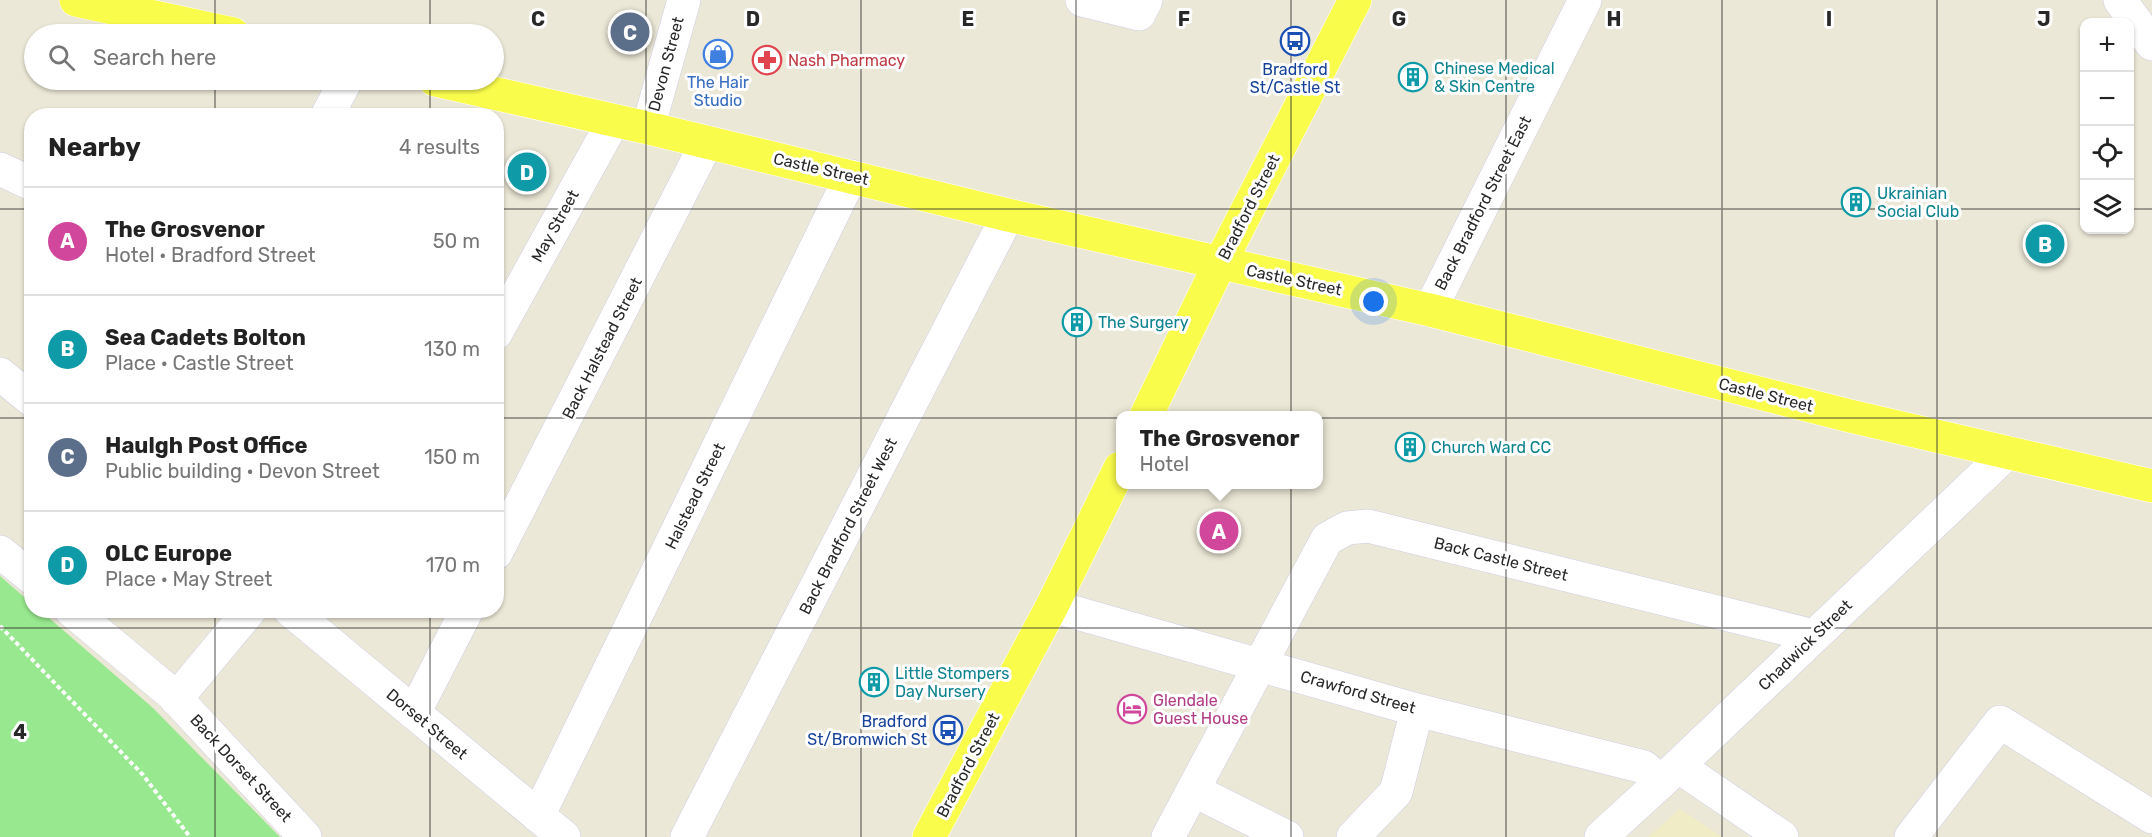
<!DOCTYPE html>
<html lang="en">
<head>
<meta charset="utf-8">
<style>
  body { margin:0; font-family:Rubik,sans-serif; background:#f6f6f6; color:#222 }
  .controls { position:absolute; right:18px; top:18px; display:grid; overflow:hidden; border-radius:12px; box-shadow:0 2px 4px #0004 }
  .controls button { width:54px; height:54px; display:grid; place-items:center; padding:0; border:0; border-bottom:2px solid #e0e0e0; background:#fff; color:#222; font:30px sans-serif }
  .you { position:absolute; left:1374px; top:302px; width:21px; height:21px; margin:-15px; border:4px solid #fff; border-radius:50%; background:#1a73e8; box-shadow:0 0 0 9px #1a73e833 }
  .badge { display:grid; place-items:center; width:39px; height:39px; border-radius:50%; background:#3d31ff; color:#fff; font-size:20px; font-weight:700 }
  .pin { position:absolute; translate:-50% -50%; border:3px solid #fff; box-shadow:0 2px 6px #0006 }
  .popup { position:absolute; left:1116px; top:411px; width:207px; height:78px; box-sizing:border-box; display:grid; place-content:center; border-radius:12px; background:#fff; filter:drop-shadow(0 2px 4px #0005); font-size:20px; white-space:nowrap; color:#767676 }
  .popup b { font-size:22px; color:#222 }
  .popup::after { content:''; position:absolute; left:50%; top:100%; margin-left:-12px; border:12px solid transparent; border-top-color:#fff }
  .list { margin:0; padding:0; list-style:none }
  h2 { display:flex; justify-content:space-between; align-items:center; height:78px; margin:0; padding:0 24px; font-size:26px }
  h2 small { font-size:20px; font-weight:400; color:#767676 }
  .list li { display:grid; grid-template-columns:39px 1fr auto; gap:18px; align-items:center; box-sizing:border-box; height:108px; padding:0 24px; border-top:2px solid #e0e0e0 }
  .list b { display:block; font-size:22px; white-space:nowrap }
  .list p { margin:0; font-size:20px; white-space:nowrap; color:#767676 }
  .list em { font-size:20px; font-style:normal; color:#767676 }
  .icon { flex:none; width:33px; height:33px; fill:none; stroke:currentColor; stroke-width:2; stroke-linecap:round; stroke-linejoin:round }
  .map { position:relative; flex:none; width:2152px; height:837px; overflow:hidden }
  .search { position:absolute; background:#fff; box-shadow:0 2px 4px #0004; left:24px; top:24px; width:480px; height:66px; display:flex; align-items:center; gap:15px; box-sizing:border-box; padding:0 21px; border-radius:33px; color:#767676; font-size:22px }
  .panel { position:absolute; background:#fff; box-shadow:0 2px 4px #0004; left:24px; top:108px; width:480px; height:510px; border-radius:24px }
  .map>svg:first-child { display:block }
</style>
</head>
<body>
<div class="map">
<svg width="2152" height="837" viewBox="0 0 2152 837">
  <rect width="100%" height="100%" fill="#ece8d7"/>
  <path fill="#f0ecc5" d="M 1680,809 L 1722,837 L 1648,837 Z"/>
  <path fill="#97e88e" d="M 0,576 L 31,603 L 32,610 L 41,611 L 153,708 L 280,837 L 0,837 Z"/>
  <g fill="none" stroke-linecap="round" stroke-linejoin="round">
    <g stroke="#cecde3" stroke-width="34">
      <g id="minor">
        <path d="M 1082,0 L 1139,14 L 1146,0"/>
        <path d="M 2120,0 L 2152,44"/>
        <path d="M 327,116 L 346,80"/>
        <path d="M 648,128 L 684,0"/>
        <path d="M 0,169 L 32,184"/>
        <path d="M 1430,310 L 1585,0"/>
        <path d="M 496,333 L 614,120"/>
        <path d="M 0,374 L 32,400"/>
        <path d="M 0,552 L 32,578"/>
        <path d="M 496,553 L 707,142"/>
        <path d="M 1052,606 L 1417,710 L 1644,767 L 1661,782"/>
        <path d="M 71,610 L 172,694 L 305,837"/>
        <path d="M 290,610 L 564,837"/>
        <path d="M 176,699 L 250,610"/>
        <path d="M 414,713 L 467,610"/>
        <path d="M 1678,766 L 1782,837"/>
        <path d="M 1193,790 L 1287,837"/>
        <path d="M 538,816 L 851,176"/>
        <path d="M 687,837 L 1008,215"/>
        <path d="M 1168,837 L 1327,539 L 1347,528 L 1368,526 L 1814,636"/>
        <path d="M 1353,837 L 1396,792 L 1417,710"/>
        <path d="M 1601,837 L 1661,782 L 2008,452"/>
        <path d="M 1911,837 L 2000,722 L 2152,817"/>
      </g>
    </g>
    <g stroke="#fff" stroke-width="34">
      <g id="major">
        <path d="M 76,0 L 233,34"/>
        <path d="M 435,80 L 648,128 L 1008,215 L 1430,310 L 1850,416 L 2152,486"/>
        <path d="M 1146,416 L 1220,263 L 1355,0"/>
        <path d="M 929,837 L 1052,606 L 1120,468"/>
      </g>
    </g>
    <path stroke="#fff" stroke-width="4" stroke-dasharray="4.5 3" stroke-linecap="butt" d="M 0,626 L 143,775 L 190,837"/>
    <use href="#minor" stroke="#fff" stroke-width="33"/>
    <use href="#major" stroke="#fafc4c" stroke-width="33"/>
  </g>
  <path fill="none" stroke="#282828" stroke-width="1.5" stroke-opacity="0.55" d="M 215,0 L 215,34M 430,0 L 430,34M 646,0 L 646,837M 861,0 L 861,837M 1076,0 L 1076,837M 1291,0 L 1291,837M 1506,0 L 1506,837M 1722,0 L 1722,837M 1937,0 L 1937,837M 215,80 L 215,116M 430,80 L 430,116M 0,209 L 32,209M 496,209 L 2084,209M 2130,209 L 2152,209M 0,418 L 32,418M 496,418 L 2152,418M 215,610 L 215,837M 430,610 L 430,837M 0,628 L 2152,628"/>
  <defs>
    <g id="bus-ring" transform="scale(1.5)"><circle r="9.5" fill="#fff" stroke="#1a4fb4" stroke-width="1.5"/><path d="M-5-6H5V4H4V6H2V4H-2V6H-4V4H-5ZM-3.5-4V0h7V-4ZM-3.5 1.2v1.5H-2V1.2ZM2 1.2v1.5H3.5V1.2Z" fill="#1a4fb4"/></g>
    <g id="shop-ring" transform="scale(1.5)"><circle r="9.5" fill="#fff" stroke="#3f7fe0" stroke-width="1.5"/><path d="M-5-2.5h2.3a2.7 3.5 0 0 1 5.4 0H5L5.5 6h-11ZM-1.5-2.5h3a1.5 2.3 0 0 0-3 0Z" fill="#3f7fe0"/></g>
    <g id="pharmacy-ring" transform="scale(1.5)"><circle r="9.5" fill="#fff" stroke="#e0444e" stroke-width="1.5"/><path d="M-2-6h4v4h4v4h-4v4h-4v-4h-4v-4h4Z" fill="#e0444e"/></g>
    <g id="building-ring" transform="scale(1.5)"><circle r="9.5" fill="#fff" stroke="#0f9aa8" stroke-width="1.5"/><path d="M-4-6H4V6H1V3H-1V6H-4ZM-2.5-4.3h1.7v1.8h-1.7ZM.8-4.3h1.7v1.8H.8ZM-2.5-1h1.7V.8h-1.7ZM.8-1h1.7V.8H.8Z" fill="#0f9aa8"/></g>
    <g id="hotel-ring" transform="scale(1.5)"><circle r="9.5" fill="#fff" stroke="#d1479c" stroke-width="1.5"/><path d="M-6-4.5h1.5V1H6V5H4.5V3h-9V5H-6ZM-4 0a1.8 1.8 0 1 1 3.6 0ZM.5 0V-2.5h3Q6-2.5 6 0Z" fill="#d1479c"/></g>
  </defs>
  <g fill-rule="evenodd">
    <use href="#bus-ring" x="1295" y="41"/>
    <use href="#shop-ring" x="718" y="54"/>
    <use href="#pharmacy-ring" x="767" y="60"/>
    <use href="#building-ring" x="1413" y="77"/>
    <use href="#building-ring" x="1856" y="202"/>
    <use href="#building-ring" x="1077" y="322"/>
    <use href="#building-ring" x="1410" y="447"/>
    <use href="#building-ring" x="874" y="682"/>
    <use href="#hotel-ring" x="1132" y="709"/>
    <use href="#bus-ring" x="948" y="730"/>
  </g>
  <g text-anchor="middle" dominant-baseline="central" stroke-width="6" stroke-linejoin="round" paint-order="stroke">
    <g font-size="16" fill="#be3a42" stroke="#fff" text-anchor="start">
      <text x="788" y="60">Nash Pharmacy</text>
    </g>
    <g font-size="16" fill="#282828" stroke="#fff">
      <text transform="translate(666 64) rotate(-75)">Devon Street</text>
      <text transform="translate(821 169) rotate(13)">Castle Street</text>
      <text transform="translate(1483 203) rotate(-63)">Back Bradford Street East</text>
      <text transform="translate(1249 207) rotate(-63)">Bradford Street</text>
      <text transform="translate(555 226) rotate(-61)">May Street</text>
      <text transform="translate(1294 280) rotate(12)">Castle Street</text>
      <text transform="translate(602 348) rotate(-63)">Back Halstead Street</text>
      <text transform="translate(1766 395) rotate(14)">Castle Street</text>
      <text transform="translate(695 496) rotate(-64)">Halstead Street</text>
      <text transform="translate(848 526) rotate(-63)">Back Bradford Street West</text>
      <text transform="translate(1501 559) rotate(14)">Back Castle Street</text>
      <text transform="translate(1805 645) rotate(-44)">Chadwick Street</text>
      <text transform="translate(1358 692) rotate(16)">Crawford Street</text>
      <text transform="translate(427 724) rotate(40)">Dorset Street</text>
      <text transform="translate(968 765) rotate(-62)">Bradford Street</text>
      <text transform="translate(241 768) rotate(47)">Back Dorset Street</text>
    </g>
    <g font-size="16" fill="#0d838f" stroke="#fff" text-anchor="start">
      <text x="1434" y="68">Chinese Medical<tspan x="1434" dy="18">&amp; Skin Centre</tspan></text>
      <text x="1877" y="193">Ukrainian<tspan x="1877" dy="18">Social Club</tspan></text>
      <text x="1098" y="322">The Surgery</text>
      <text x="1431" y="447">Church Ward CC</text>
      <text x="895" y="673">Little Stompers<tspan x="895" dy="18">Day Nursery</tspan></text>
    </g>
    <g font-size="16" fill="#164399" stroke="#fff">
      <text x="1295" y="69">Bradford<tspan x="1295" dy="18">St/Castle St</tspan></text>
      <text x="927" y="721" text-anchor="end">Bradford<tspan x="927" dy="18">St/Bromwich St</tspan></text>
    </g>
    <g font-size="16" fill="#366cbe" stroke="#fff">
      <text x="718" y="82">The Hair<tspan x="718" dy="18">Studio</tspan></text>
    </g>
    <g font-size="16" fill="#b23c85" stroke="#fff" text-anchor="start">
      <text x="1153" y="700">Glendale<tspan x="1153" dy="18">Guest House</tspan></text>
    </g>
  </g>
  <g font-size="20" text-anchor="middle" font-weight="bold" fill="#282828" stroke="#fff" stroke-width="6" stroke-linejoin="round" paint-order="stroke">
    <text x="538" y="26">C</text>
    <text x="753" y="26">D</text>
    <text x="968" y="26">E</text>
    <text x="1184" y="26">F</text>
    <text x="1399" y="26">G</text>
    <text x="1614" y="26">H</text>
    <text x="1829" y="26">I</text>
    <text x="2044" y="26">J</text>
    <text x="20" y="739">4</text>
  </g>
</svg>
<div class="controls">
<button>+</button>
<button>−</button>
<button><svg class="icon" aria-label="locate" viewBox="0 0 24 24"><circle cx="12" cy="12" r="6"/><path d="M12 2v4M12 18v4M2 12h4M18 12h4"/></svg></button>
<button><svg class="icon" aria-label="layers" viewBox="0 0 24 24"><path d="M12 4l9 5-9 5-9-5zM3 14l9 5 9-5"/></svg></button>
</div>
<div class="you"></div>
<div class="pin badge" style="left:1219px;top:531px;background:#d1479c">A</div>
<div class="popup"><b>The Grosvenor</b>Hotel</div>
<div class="pin badge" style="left:2045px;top:244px;background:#0f9aa8">B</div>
<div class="pin badge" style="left:630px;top:32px;background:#5c6f8a">C</div>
<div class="pin badge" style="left:527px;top:172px;background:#0f9aa8">D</div>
<div class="search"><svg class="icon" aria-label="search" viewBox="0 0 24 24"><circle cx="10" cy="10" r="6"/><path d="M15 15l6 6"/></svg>Search here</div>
<section class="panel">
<h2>Nearby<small>4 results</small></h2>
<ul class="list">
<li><span class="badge" style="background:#d1479c">A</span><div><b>The Grosvenor</b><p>Hotel · Bradford Street</p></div><em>50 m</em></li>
<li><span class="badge" style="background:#0f9aa8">B</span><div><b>Sea Cadets Bolton</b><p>Place · Castle Street</p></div><em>130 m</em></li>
<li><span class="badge" style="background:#5c6f8a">C</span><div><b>Haulgh Post Office</b><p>Public building · Devon Street</p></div><em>150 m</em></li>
<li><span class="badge" style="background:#0f9aa8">D</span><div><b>OLC Europe</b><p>Place · May Street</p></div><em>170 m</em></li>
</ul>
</section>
</div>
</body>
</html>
